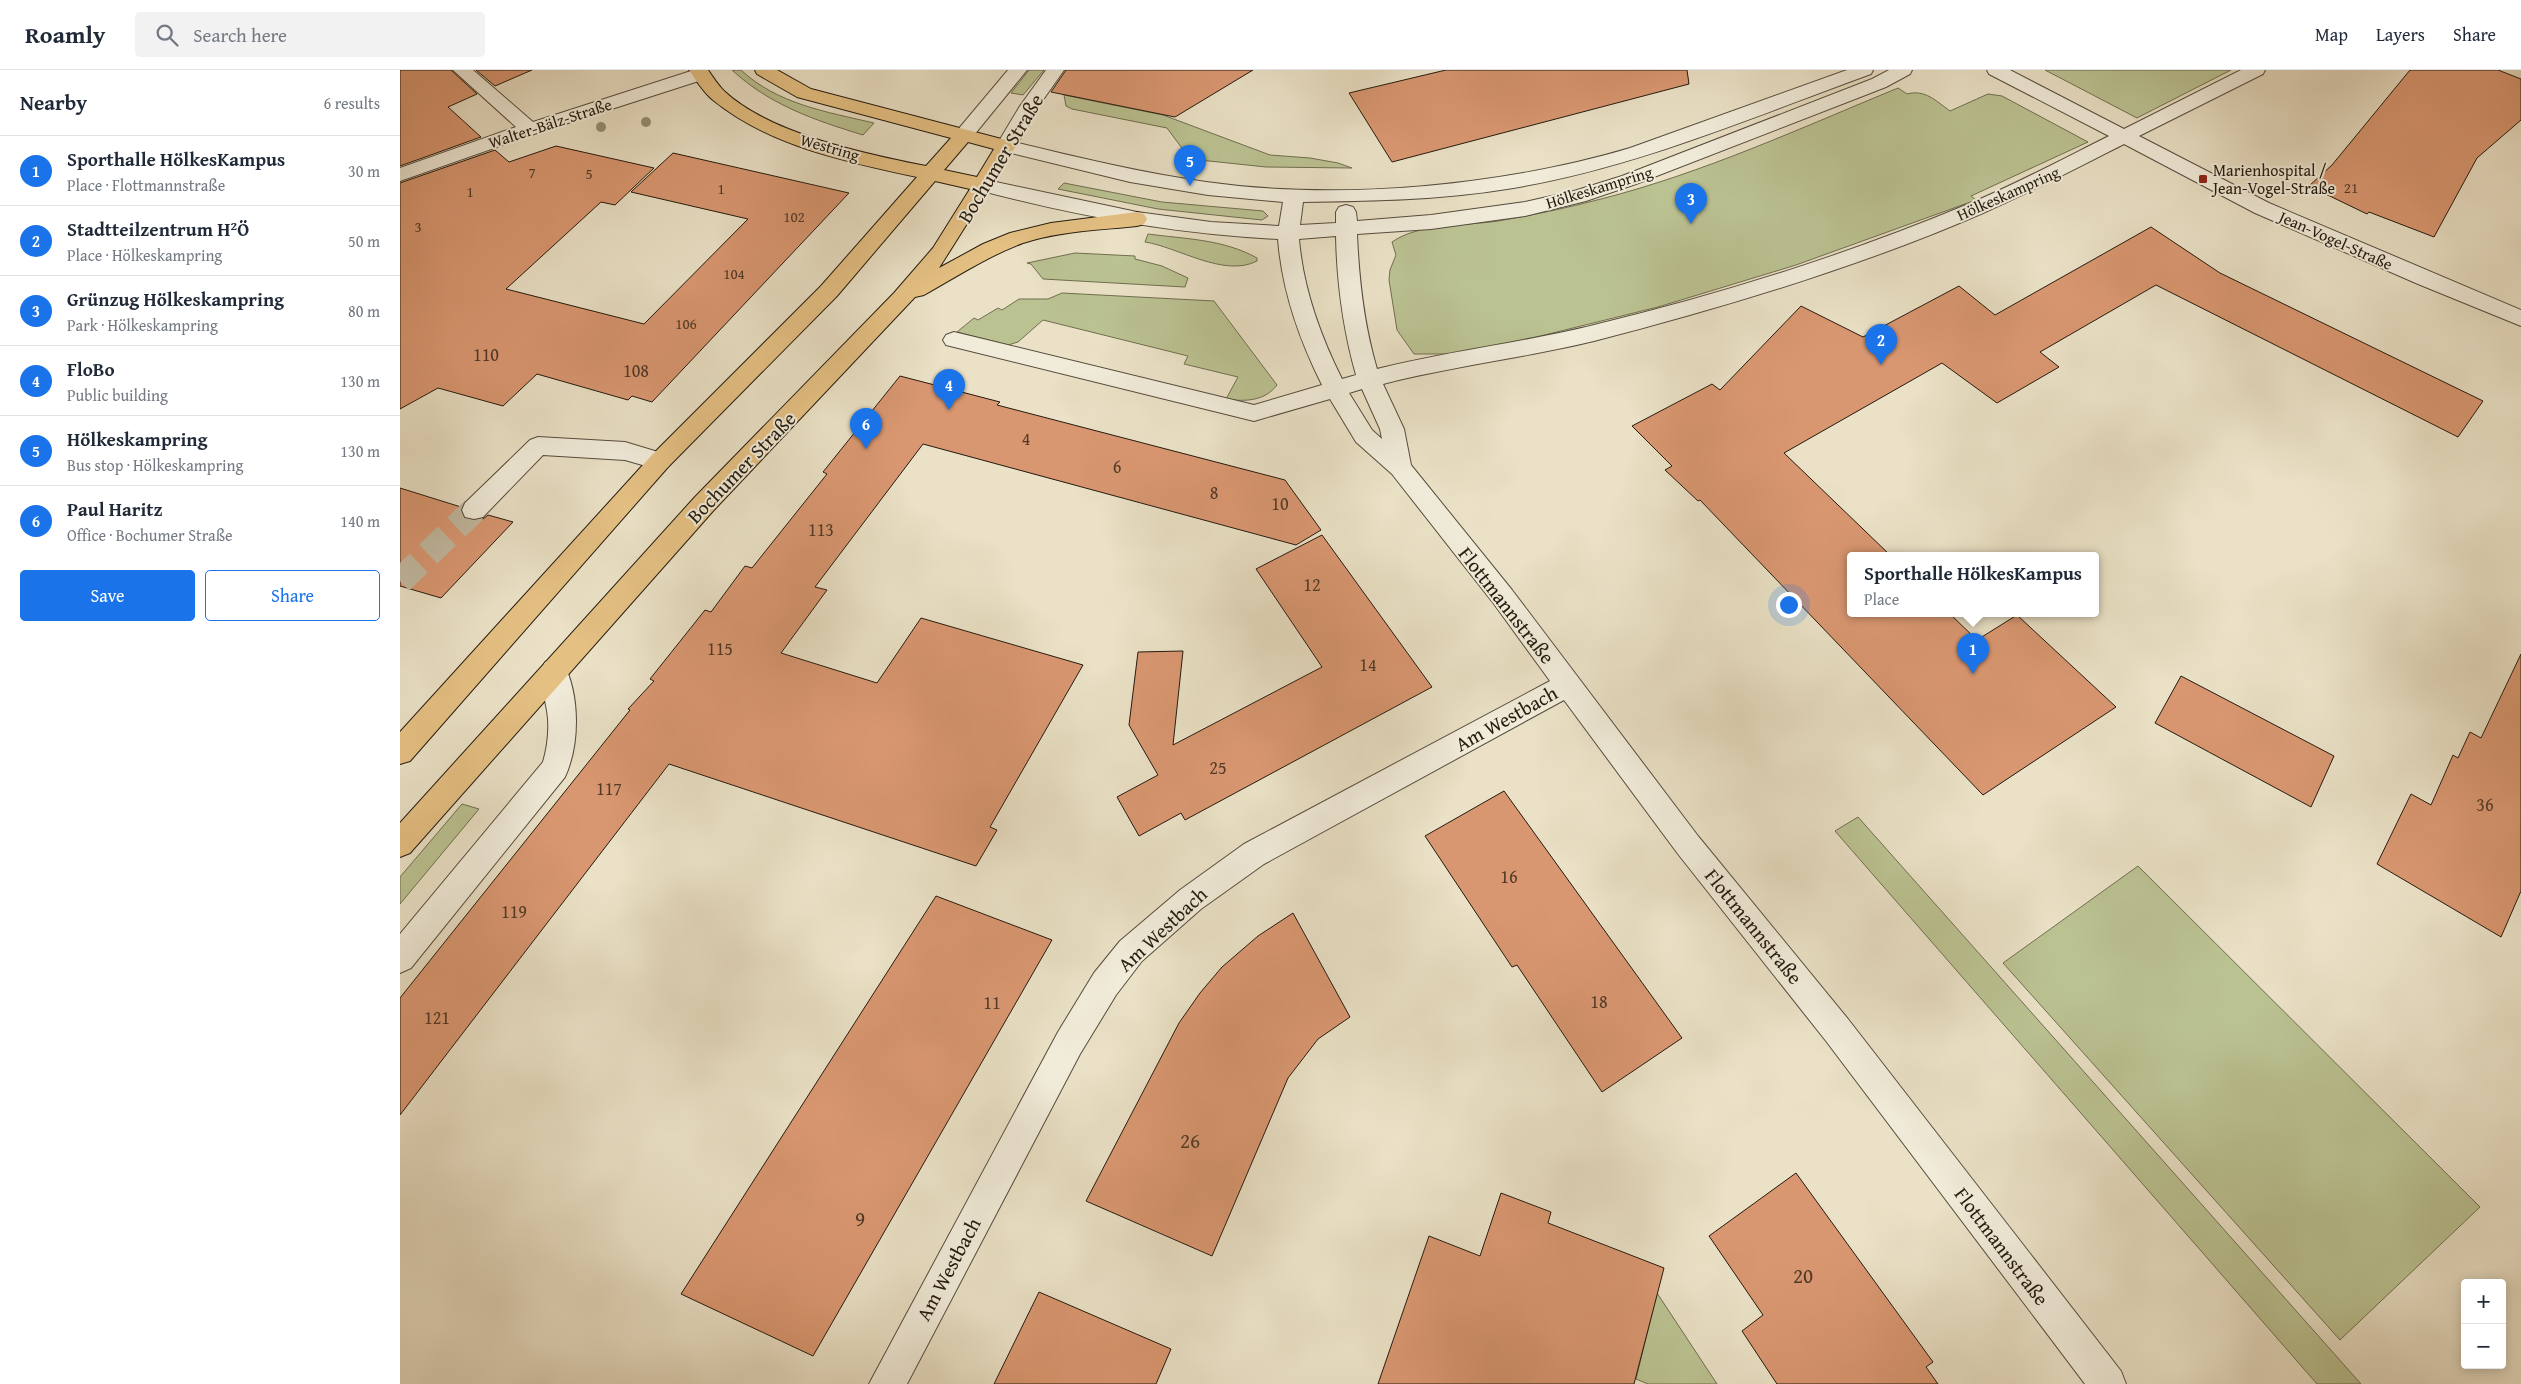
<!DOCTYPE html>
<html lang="en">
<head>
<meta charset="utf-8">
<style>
  body { margin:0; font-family:"Gentium Book Plus",serif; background:#f2f2f3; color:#1f2937 }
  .controls { position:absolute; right:15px; bottom:15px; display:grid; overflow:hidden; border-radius:5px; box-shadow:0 2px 12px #0003 }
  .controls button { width:45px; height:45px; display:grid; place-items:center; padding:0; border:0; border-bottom:1px solid #e0e1e3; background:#fff; color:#1f2937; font:25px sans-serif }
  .you { position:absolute; left:1388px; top:534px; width:18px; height:18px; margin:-12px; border:4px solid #fff; border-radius:50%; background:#1a73e8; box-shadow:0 0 0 8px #1a73e833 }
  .badge { display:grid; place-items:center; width:32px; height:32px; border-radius:50%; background:#1a73e8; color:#fff; font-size:16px; font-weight:700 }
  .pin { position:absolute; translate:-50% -41px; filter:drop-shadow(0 1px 2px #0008) }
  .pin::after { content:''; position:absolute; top:26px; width:18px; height:15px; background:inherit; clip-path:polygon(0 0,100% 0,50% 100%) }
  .popup { position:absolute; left:1447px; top:482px; width:252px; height:65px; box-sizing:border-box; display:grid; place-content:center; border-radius:5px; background:#fff; filter:drop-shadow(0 1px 4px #0005); font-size:16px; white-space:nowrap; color:#747a83 }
  .popup b { font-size:19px; color:#1f2937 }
  .popup::after { content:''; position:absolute; left:50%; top:100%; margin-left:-10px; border:10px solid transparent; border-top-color:#fff }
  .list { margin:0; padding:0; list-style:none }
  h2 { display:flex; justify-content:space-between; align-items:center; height:65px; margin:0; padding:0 20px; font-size:21px }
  h2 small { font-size:16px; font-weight:400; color:#747a83 }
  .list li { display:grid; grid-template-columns:32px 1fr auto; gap:15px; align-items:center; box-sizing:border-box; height:70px; padding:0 20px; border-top:1px solid #e0e1e3 }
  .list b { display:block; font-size:19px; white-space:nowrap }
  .list p { margin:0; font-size:16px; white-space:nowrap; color:#747a83 }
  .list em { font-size:16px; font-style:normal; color:#747a83 }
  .actions { display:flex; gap:10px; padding:15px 20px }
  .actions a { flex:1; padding:11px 0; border:1px solid #1a73e8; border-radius:5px; text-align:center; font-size:18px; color:#1a73e8 }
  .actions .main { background:#1a73e8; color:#fff }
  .icon { flex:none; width:28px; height:28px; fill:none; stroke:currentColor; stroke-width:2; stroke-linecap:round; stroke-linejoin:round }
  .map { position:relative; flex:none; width:2121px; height:1314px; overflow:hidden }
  header { display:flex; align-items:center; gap:30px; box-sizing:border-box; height:70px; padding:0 25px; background:#fff; border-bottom:1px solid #e0e1e3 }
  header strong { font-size:24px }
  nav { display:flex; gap:28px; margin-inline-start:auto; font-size:18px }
  .search { width:350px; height:45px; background:#f2f2f3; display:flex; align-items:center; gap:12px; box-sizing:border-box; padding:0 18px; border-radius:5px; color:#747a83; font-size:19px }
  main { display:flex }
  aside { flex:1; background:#fff }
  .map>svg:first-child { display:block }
</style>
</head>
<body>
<header>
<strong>Roamly</strong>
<div class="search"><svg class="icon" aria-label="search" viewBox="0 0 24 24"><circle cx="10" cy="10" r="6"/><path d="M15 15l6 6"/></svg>Search here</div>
<nav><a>Map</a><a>Layers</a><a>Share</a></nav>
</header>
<main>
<aside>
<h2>Nearby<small>6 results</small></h2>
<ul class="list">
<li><span class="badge">1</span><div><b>Sporthalle HölkesKampus</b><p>Place · Flottmannstraße</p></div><em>30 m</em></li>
<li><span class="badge">2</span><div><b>Stadtteilzentrum H²Ö</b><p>Place · Hölkeskampring</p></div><em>50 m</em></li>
<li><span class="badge">3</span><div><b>Grünzug Hölkeskampring</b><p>Park · Hölkeskampring</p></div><em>80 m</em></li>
<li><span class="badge">4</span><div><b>FloBo</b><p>Public building</p></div><em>130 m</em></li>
<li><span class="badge">5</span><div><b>Hölkeskampring</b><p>Bus stop · Hölkeskampring</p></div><em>130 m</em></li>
<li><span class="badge">6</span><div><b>Paul Haritz</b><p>Office · Bochumer Straße</p></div><em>140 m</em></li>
</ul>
<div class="actions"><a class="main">Save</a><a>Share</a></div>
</aside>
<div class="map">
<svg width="2121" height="1314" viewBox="0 0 2121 1314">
  <rect width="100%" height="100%" fill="#eae1c6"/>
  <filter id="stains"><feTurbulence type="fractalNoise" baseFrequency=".004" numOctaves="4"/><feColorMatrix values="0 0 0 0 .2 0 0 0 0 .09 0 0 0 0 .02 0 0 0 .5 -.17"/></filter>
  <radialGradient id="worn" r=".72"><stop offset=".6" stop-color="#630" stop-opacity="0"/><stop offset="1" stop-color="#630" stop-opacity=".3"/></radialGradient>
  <g fill="#bbc292" stroke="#706e50">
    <path d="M 332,0 L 341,0 C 377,34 427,42 474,53 L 463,65 C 414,50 370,35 332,0 Z"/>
    <path d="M 629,0 L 644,0 L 623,25 L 611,23 Z"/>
    <path d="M 1645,0 L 1831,0 L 1737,48 Z"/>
    <path d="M 1498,18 L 1507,24 C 1525,19 1536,31 1550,41 L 1588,24 L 1602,26 L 1688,72 L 1571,126 L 1576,130 L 1396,195 L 1258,237 L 1100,276 L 1060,284 L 1014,284 L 997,260 L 989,210 L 990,200 L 996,185 L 992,172 C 1019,153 1065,156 1098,151 C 1133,145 1167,138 1201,129 C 1303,103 1401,58 1498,18 Z"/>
    <path d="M 664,25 L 763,45 L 870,85 L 910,88 L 938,93 L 952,98 L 866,97 L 790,89 L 767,58 L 672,39 L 666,36 Z"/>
    <path d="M 664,113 L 762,132 L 863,141 L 868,146 L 862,150 L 758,139 L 658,119 Z"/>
    <path d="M 748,164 C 785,169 823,169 857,188 L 857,191 C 824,208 778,177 745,172 Z"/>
    <path d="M 675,183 L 735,186 L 735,189 L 762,196 L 788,208 L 785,217 L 643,209 L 631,194 L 627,193 Z"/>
    <path d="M 662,223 L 814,231 L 877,315 C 865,331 845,332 826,329 L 838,307 L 784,294 L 788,286 L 643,250 L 618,272 L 608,275 L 557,262 L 574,248 L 578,250 L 598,238 L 602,240 L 619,229 L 648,229 Z"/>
    <path d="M 62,734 L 79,739 L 0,834 L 0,807 Z"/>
    <path d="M 1458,747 L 1961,1314 L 1917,1314 L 1435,761 Z"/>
    <path d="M 1738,796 L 2080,1137 L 1940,1270 L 1603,893 Z"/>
    <path d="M 1257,1223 L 1317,1314 L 1248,1314 L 1236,1309 Z"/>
  </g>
  <g fill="#d99771" stroke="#241a0f">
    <path d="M 0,0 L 51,0 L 77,24 L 48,37 L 81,67 L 0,96 Z"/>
    <path d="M 76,0 L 132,0 L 95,16 Z"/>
    <path d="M 666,0 L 853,0 L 775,47 L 651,22 Z"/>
    <path d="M 1046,0 L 1287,0 L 1289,14 L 992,92 L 949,23 Z"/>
    <path d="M 2010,0 L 2098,0 L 2121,9 L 2121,50 L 2077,88 L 2034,167 L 1969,142 L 1967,144 L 1909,116 L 1932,95 Z"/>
    <path d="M 156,76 L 254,98 L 215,135 L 201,132 L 106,219 L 244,254 L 348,149 L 231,122 L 273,83 L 449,123 L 252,332 L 232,326 L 228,330 L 137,304 L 103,336 L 38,318 L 0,339 L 0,113 L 95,80 L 109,92 Z"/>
    <path d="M 1751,157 L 1820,203 L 2083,331 L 2058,367 L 1756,215 L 1640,282 L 1659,297 L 1597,333 L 1542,293 L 1384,383 L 1490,485 L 1450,485 L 1450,543 L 1549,543 L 1577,570 L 1617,545 L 1716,637 L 1583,725 L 1300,430 L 1298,431 L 1265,400 L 1272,396 L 1232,356 L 1312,314 L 1320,320 L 1401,236 L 1463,267 L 1559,216 L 1595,245 Z"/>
    <path d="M 500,306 L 600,332 L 597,335 L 885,410 L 921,460 L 896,475 L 523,374 L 415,517 L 427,520 L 381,583 L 477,613 L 521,548 L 683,595 L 590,757 L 597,760 L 576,796 L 269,694 L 0,1045 L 0,928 L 230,640 L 228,639 L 254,611 L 250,609 L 305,540 L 311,542 L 345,496 L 352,498 L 427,404 L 423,402 Z"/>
    <path d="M 0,418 L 61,437 L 60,441 L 65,449 L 74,451 L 83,449 L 88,445 L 113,452 L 41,528 L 0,516 Z"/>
    <path d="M 922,465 L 1032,617 L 785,750 L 781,743 L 739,766 L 717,727 L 758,705 L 729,655 L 738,582 L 783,581 L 773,675 L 922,597 L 856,499 Z"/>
    <path d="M 2121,584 L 2121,821 L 2101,867 L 1977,794 L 2011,724 L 2031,735 L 2053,685 L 2058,688 L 2070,662 L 2081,668 Z"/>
    <path d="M 1781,606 L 1934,686 L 1911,737 L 1755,653 Z"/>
    <path d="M 1104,721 L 1282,968 L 1202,1022 L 1117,895 L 1112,897 L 1025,766 Z"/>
    <path d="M 536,826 L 652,870 L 413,1286 L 281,1224 Z"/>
    <path d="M 893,843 L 950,947 L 918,969 L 888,1008 L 812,1186 L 686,1131 L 779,953 L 800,923 L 822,897 L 858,866 Z"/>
    <path d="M 1396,1103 L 1533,1292 L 1526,1297 L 1538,1314 L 1377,1314 L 1342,1261 L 1363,1245 L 1309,1166 Z"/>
    <path d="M 1101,1123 L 1151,1142 L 1148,1153 L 1264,1198 L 1234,1314 L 978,1314 L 1029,1166 L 1080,1186 Z"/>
    <path d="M 639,1222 L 771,1279 L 756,1314 L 594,1314 Z"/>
  </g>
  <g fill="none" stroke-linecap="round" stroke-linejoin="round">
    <path stroke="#c2b9a1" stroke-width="26" stroke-dasharray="26 13" stroke-linecap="butt" d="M 0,511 L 74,440"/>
    <g stroke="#564c3d" stroke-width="2">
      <g id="minor">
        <path d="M 53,0 L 73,0 L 133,52 L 294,0 L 307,0 L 310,4 L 308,8 L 137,63 L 0,111 L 0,98 L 116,57 Z"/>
        <path d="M 608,0 L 627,0 L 570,70 L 556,70 L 553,66 L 556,62 Z"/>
        <path d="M 646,0 L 664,0 L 638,37 L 618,73 C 680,88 743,103 806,112 C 940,131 1102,116 1230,78 L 1447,0 L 1473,0 L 1471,4 C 1352,47 1233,99 1107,119 C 1040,130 971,131 903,132 L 900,155 L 936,153 L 936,142 L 939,137 L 946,135 L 953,137 L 956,142 L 957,151 L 1031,145 L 1125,132 L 1174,121 L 1222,106 L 1472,9 L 1489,0 L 1512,0 L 1510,4 L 1486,17 L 1236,114 L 1186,131 L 1125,146 L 1031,159 L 957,164 C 959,211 964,255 977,299 C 1049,281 1122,273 1194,255 C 1319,225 1446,185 1566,135 C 1614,115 1661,90 1709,66 L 1589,4 L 1587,0 L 1610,0 L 1724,59 L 1841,0 L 1865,0 L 1863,4 L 1739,66 L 1869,133 L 2121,240 L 2121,256 L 2018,214 L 1855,143 L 1724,74 C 1677,98 1631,122 1583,143 C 1462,196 1322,238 1194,271 C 1124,288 1053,296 983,314 L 1004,359 L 1011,395 L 1112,520 L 1298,766 L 1448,949 L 1721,1301 L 1726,1314 L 1685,1314 L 1426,971 L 1278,784 L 1164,630 L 864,794 L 801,839 L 742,891 L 716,925 L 680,984 L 507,1314 L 469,1314 L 658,962 L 694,903 L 720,871 L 780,820 L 844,774 L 1150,611 L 1094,534 L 992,404 L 956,372 L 930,329 L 854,351 L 546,275 L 543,270 L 546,265 L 554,262 L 854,335 L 922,315 C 899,269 882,221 878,169 C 775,164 675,146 575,119 L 572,115 L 575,111 L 582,109 L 737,142 L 811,152 L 879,156 L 883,132 L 808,125 L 730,112 L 599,80 L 596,76 L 620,36 ZM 936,166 C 937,214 943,259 956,305 L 942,309 C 920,265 903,218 899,169 ZM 962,319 L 980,359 L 982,369 L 972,360 L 949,323 Z"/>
        <path d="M 138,367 L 225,372 L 268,385 L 272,391 L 268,397 L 260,400 L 225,390 L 143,385 L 83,447 L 74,449 L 65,447 L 62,440 L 65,433 L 130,370 Z"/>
        <path d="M 154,589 L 163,592 C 180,625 180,674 165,707 L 11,898 L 0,903 L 0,864 L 143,692 C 147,678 149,664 148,649 C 147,632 137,608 145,592 Z"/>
      </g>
    </g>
    <g stroke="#241a0f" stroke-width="2">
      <path id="major" d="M 289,0 L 308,0 C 313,7 318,15 324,21 C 370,64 466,84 526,96 L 551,68 L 397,27 L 357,4 L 355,0 L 377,0 L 411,19 L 613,72 L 616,76 L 539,198 L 583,174 L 610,163 L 651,153 L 737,142 L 744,144 L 747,149 L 744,154 L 737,156 C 699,160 659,161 623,173 C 588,186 556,207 524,225 L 515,227 L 313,441 L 10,783 L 0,787 L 0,753 L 295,427 L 494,223 L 533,178 L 570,119 L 535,111 L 437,226 L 268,397 L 10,691 L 0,694 L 0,662 L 252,385 L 421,216 L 517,107 C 448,92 369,76 313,30 C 304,23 296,10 289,0 ZM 568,72 L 594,79 L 577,107 L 544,100 Z"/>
    </g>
    <use href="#minor" fill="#f1ecda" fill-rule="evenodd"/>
    <use href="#major" fill="#e5c083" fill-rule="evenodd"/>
  </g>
  <g fill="#968f77">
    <circle cx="246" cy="52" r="5"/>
    <circle cx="201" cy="57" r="5"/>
  </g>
  <rect fill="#8f2418" stroke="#f1ecda" stroke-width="2" x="1798" y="104" width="10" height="10" rx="2.5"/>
  <g text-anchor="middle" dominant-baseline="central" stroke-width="4" stroke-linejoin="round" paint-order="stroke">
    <g font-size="15" fill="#513928">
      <text x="132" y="102">7</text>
      <text x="189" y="103">5</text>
      <text x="1951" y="117">21</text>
      <text x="321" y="118">1</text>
      <text x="70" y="121">1</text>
      <text x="394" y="146">102</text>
      <text x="18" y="156">3</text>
      <text x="334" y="203">104</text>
      <text x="286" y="253">106</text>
    </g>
    <g font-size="16" fill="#241a0f" stroke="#f1ecda">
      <text transform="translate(150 53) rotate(-18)">Walter-Bälz-Straße</text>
      <text transform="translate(430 77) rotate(16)">Westring</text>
      <text transform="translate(1199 117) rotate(-17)">Hölkeskampring</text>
      <text transform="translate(1608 123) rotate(-24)">Hölkeskampring</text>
      <text transform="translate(1936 170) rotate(24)">Jean-Vogel-Straße</text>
    </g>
    <g font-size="16" fill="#241a0f" stroke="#f1ecda" text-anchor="start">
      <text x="1813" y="100">Marienhospital /<tspan x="1813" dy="18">Jean-Vogel-Straße</tspan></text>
    </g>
    <g font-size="18" fill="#513928">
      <text x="86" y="284">110</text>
      <text x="236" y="300">108</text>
      <text x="626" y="368">4</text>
      <text x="717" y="396">6</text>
      <text x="814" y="422">8</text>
      <text x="880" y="433">10</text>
      <text x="421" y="459">113</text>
      <text x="912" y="514">12</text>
      <text x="320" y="578">115</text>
      <text x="968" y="594">14</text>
      <text x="818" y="697">25</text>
      <text x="209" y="718">117</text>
      <text x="2085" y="734">36</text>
      <text x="1109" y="806">16</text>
      <text x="114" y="841">119</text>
      <text x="1199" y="931">18</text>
      <text x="592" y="932">11</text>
      <text x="37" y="947">121</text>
    </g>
    <g font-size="20" fill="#241a0f" stroke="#f1ecda">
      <text transform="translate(600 88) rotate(-59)">Bochumer Straße</text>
      <text transform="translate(341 397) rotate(-46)">Bochumer Straße</text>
      <text transform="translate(1107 535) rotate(52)">Flottmannstraße</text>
      <text transform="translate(1106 648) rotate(-29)">Am Westbach</text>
      <text transform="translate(1354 856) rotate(51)">Flottmannstraße</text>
      <text transform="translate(762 859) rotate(-43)">Am Westbach</text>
      <text transform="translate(1602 1176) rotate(53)">Flottmannstraße</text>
      <text transform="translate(548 1199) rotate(-62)">Am Westbach</text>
    </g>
    <g font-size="21" fill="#513928">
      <text x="790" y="1070">26</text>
      <text x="460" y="1148">9</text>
      <text x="1403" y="1205">20</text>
    </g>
  </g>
  <rect width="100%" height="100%" filter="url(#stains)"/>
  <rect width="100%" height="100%" fill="url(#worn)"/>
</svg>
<div class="controls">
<button>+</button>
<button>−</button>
</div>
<div class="you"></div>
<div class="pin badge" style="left:1573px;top:604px">1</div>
<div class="popup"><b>Sporthalle HölkesKampus</b>Place</div>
<div class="pin badge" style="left:1481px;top:295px">2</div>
<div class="pin badge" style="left:1291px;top:154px">3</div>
<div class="pin badge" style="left:549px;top:340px">4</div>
<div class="pin badge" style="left:790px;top:116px">5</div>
<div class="pin badge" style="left:466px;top:379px">6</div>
</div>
</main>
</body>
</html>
